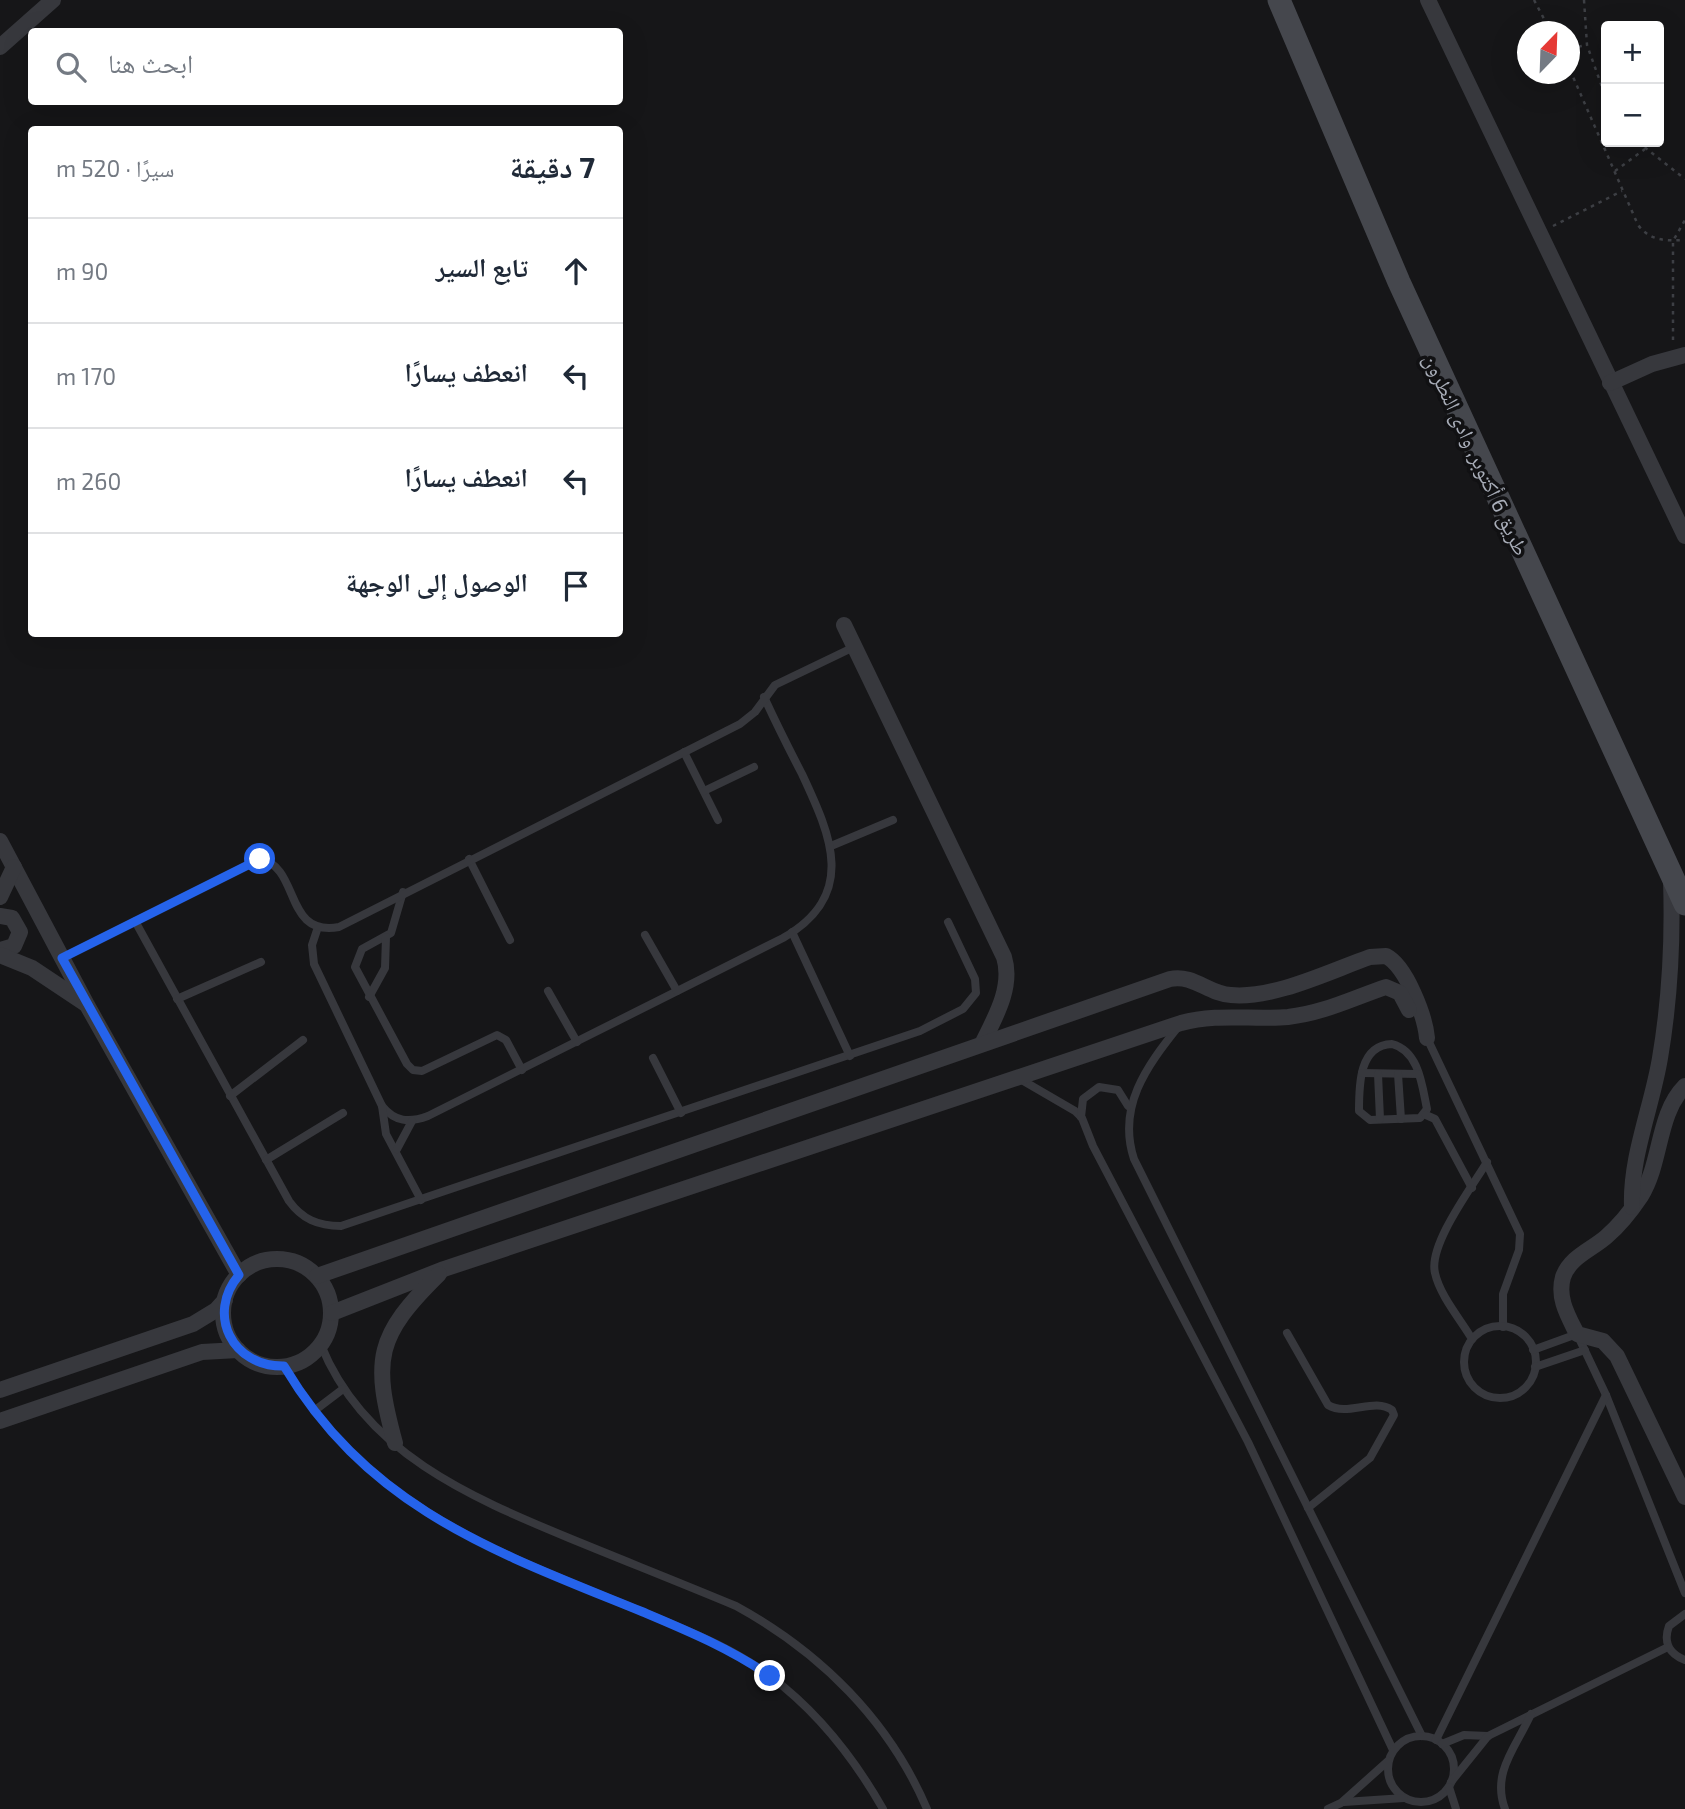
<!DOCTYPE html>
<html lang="ar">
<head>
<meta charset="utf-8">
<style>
  body { margin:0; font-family:"Exo 2","Noto Naskh Arabic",sans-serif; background:#f6f6f7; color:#1f2937; direction:rtl }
  .controls { position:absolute; right:21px; top:21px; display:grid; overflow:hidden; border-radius:7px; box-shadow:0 7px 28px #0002 }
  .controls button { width:63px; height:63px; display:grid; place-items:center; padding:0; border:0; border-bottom:2px solid #e0e1e3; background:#fff; color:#1f2937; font:35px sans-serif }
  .compass { position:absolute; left:1517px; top:21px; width:63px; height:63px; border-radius:50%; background:#fff; box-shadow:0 7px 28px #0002; rotate:23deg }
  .stop { position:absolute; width:21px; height:21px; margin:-16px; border:5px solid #2563eb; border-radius:50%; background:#fff }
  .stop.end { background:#2563eb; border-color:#fff; box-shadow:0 2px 7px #0008 }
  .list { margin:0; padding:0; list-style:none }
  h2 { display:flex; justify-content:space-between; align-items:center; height:91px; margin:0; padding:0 28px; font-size:30px }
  h2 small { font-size:23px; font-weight:400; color:#747a83 }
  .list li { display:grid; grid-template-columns:46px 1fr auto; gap:21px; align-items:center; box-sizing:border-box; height:105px; padding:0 28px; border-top:2px solid #e0e1e3 }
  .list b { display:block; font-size:26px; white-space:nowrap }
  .list em { font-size:23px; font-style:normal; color:#747a83 }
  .icon { flex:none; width:38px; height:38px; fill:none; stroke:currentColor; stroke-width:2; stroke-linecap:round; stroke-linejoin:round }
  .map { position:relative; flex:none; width:1685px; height:1809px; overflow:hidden; direction:ltr }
  .search { position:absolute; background:#fff; box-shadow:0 7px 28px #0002; left:28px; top:28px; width:595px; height:77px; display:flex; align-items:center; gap:18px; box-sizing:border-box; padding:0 24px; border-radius:7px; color:#747a83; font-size:26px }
  .panel { position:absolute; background:#fff; box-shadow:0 7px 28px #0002; left:28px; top:126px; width:595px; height:511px; border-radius:7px; direction:rtl }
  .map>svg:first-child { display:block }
</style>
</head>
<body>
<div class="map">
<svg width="1685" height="1809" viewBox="0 0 1685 1809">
  <rect width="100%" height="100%" fill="#161618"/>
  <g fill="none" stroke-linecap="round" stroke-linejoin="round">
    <g stroke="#3d3f44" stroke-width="2.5" stroke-dasharray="3.5 5" stroke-linecap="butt">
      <path d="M 1534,0 L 1551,32"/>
      <path d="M 1584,0 L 1587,45 L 1606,98"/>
      <path d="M 1570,48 L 1587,45"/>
      <path d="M 1570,70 L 1638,225 C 1650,241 1666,241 1685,240"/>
      <path d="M 1638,142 L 1685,179"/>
      <path d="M 1615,171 L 1645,149"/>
      <path d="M 1553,226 L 1622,191"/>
      <path d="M 1673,340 L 1673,241 L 1685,220"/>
    </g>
    <g stroke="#37383d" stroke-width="8">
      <path d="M 684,752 L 718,820"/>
      <path d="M 704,791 L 754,767"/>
      <path d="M 831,846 L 893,820"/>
      <path d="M 469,859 L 510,940"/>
      <path d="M 403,892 L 391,933 L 362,949 L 355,967 L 407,1064 L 413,1070 L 422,1071 L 497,1035 L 506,1040 L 522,1070"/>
      <path d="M 135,921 L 289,1201 C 302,1219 318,1226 341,1226 L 920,1031 L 963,1009 L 976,993 L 975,979 L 948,922"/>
      <path d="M 318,927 L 312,945 L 314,964 L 382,1106 C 395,1122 409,1123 428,1116 L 783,938 C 858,895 831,836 802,774 C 789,749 776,723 764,697"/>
      <path d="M 792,932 L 850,1056"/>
      <path d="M 645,935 L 677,991"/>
      <path d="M 62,958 L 260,859 C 301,867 283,937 339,927 L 740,724 L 755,712 L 775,685 L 854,647"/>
      <path d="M 548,991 L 577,1042"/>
      <path d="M 369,997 L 385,968 L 386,937"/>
      <path d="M 177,999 L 261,962"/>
      <path d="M 1178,1027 C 1146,1067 1117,1107 1134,1159 L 1422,1736"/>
      <path d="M 1427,1038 L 1520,1234 L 1519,1250 L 1503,1294 L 1503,1327"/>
      <path d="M 1392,1044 C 1419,1051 1422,1085 1427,1109 L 1420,1118 L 1370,1120 L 1359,1111 C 1359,1085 1359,1045 1392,1044 Z"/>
      <path d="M 653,1058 L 681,1113"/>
      <path d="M 1362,1073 L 1418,1074"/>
      <path d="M 1378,1074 L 1380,1119"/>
      <path d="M 1398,1074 L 1401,1119"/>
      <path d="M 1020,1079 L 1075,1111 L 1082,1118 L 1093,1146 L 1248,1442 L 1393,1750"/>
      <path d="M 230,1096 L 303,1040"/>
      <path d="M 382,1106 L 386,1134 L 421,1200"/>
      <path d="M 1426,1115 L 1435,1119 L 1472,1188"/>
      <path d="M 1081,1117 L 1083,1099 L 1099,1087 L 1118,1090 L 1128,1106"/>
      <path d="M 397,1149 L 412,1121"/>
      <path d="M 266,1160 L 343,1113"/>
      <circle cx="1500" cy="1362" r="36"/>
      <path d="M 1287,1333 L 1328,1405 C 1348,1417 1374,1397 1392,1410 L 1394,1415 L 1370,1458 L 1308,1508"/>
      <path d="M 1472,1339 C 1461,1320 1440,1296 1435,1273 C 1428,1245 1472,1187 1487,1162"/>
      <path d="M 321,1345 C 364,1452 470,1497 569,1538 C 625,1561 681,1583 736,1606 C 820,1652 889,1720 927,1809"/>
      <path d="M 1533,1350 L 1577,1334 L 1606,1395 L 1685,1593"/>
      <path d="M 284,1366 C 369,1509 497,1552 643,1612 C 688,1631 731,1647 770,1676 C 818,1712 854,1758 883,1809"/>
      <path d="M 1535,1367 L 1585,1350"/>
      <path d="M 314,1411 L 343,1389"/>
      <path d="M 1685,1614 L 1669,1626 C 1663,1642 1669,1654 1685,1660"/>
      <circle cx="1421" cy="1769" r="33"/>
      <path d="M 1436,1740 L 1606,1395"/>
      <path d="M 1442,1744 L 1464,1735 L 1488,1736"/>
      <path d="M 1451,1782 L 1488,1736 L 1668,1647"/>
      <path d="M 1449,1787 L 1456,1809"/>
      <path d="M 1344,1802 L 1404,1798"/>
      <path d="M 1328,1809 L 1341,1803 L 1388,1761"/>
      <path d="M 1505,1809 C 1491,1772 1517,1746 1531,1714"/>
    </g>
    <g stroke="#37383d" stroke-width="16">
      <path d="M 1428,0 L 1685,536"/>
      <path d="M 0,47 L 53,0"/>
      <path d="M 1610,383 L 1652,364 L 1685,355"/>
      <path d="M 844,625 L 1004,957 C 1013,986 996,1016 983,1042"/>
      <path d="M 0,841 L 87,1005 L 239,1275"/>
      <path d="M 0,897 L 14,867"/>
      <path d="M 0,916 L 12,918 L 20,932 L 14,946 L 0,950"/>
      <path d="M 0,955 L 32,968 L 86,1004"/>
      <path d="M 1685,1086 C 1657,1114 1662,1162 1641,1196 C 1631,1211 1620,1225 1606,1237 C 1591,1250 1570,1257 1563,1277 C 1557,1298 1568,1316 1577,1334 L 1603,1341 L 1617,1356 L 1685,1497"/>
      <path d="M 1632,1207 C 1630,1157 1652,1107 1660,1058 C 1670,999 1673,940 1671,880"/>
      <circle cx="277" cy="1313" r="54"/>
      <path d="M 317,1276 L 1170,979 C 1194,974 1208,994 1231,995 C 1274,999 1330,971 1370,957 L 1386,956 C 1406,966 1425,1016 1427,1038"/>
      <path d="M 332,1313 L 444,1269 L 1181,1023 C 1217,1013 1252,1020 1288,1017 C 1324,1013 1353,998 1386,987 L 1400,993 L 1409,1010"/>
      <path d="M 0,1390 L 193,1324 L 216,1310 L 225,1300"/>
      <path d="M 0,1421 L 202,1352 L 238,1350"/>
      <path d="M 395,1443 C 372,1359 376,1336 439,1274"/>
    </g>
    <path stroke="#45474d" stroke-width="23" d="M 1279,0 L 1399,282 L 1685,904"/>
  </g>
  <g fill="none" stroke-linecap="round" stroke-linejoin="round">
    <path stroke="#2563eb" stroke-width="9" d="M 260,859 L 62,958 L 239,1275 C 206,1314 232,1367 284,1366 C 370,1510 496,1552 643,1612 C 688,1631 729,1648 770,1676"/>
  </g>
  <g text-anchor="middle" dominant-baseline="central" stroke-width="7" stroke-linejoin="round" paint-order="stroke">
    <g font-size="21" fill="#a8adb8" stroke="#111113">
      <text transform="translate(1477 454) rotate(65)">طريق 6 أكتوبر, وادى النطرون</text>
    </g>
  </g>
</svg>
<div class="controls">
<button>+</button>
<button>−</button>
</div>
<svg class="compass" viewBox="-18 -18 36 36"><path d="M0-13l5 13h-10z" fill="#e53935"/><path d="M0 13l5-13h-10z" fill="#747a83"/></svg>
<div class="stop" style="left:260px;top:859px"></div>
<div class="stop end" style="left:770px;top:1676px"></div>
<div class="search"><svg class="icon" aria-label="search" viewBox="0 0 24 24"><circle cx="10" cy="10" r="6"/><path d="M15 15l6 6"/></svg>ابحث هنا</div>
<section class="panel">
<h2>7 دقيقة<small>سيرًا · 520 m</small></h2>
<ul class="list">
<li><svg class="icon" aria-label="ahead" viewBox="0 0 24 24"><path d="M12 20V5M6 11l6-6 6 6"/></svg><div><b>تابع السير</b></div><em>90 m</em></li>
<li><svg class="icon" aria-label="left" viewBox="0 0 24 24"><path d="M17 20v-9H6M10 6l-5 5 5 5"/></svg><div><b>انعطف يسارًا</b></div><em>170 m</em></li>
<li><svg class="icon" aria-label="left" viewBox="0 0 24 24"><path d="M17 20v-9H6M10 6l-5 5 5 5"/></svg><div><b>انعطف يسارًا</b></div><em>260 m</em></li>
<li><svg class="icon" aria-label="arrive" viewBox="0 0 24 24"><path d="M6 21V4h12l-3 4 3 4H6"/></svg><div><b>الوصول إلى الوجهة</b></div></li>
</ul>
</section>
</div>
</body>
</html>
